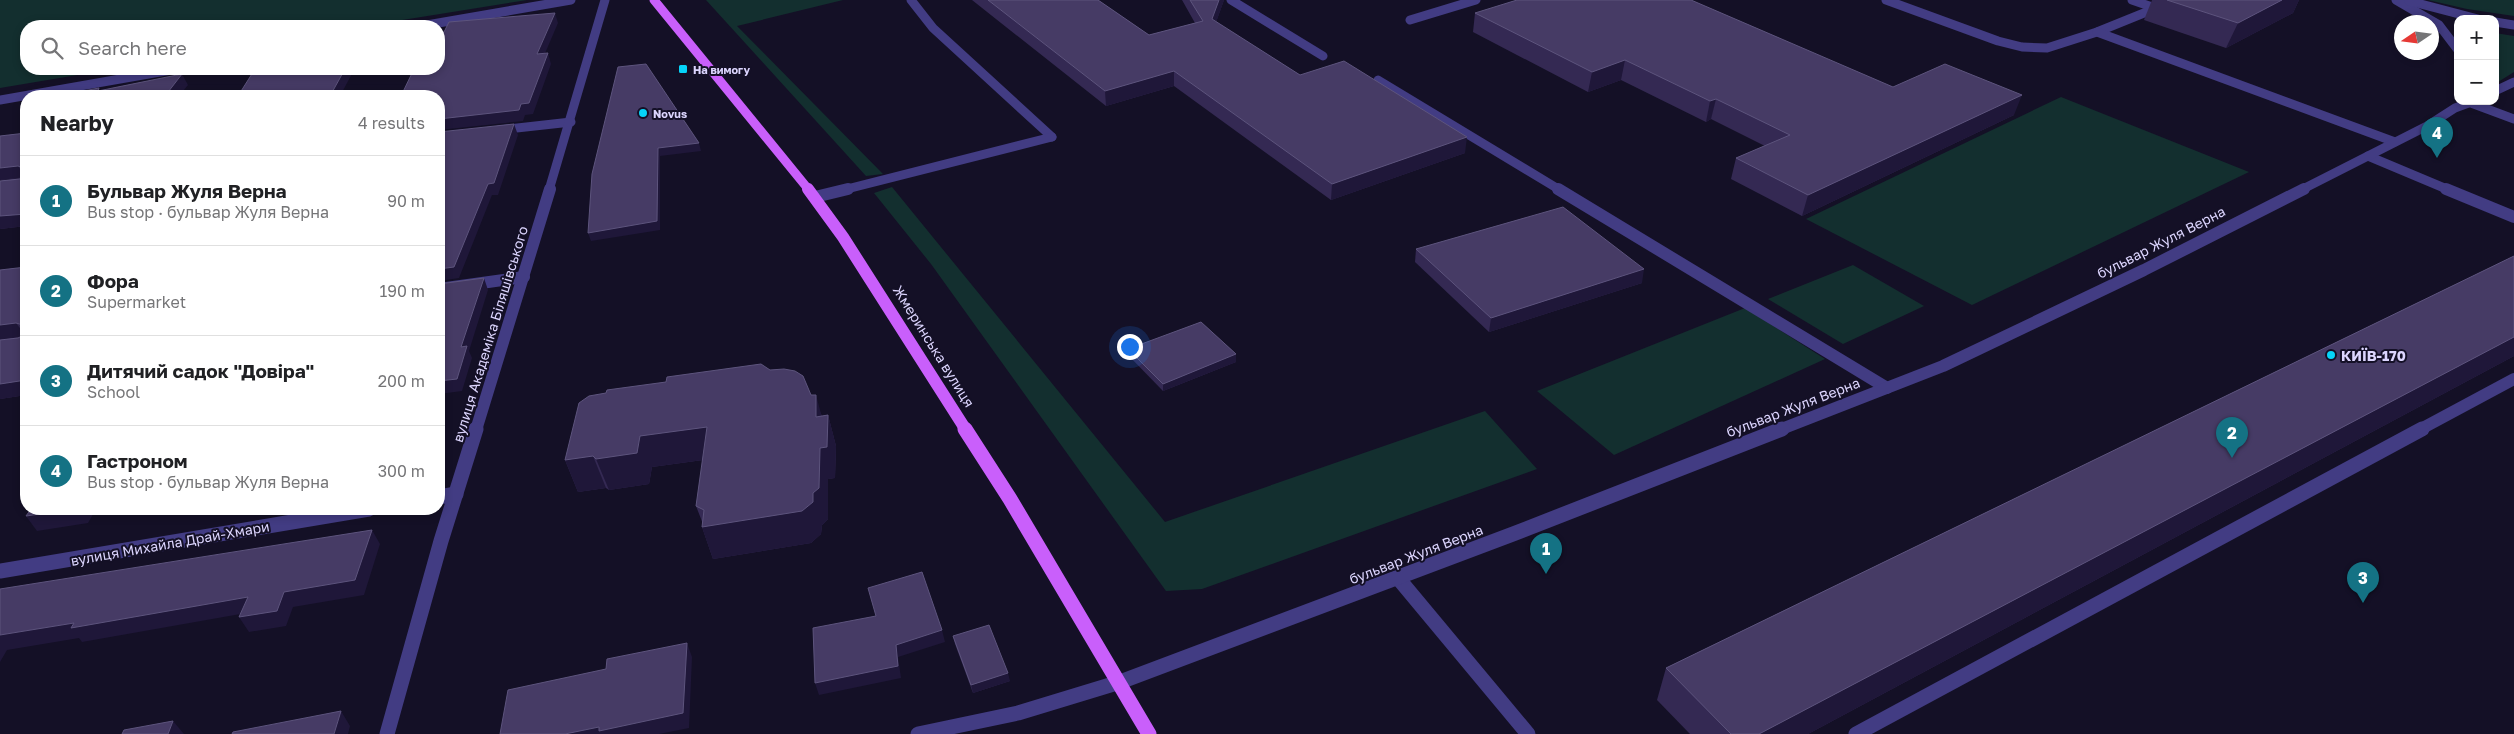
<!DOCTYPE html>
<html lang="en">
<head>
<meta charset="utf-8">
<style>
  body { margin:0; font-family:"Golos Text",sans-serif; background:#f2f2f2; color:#202124 }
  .controls { position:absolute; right:15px; top:15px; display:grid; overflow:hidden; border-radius:10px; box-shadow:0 2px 8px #0003 }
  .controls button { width:45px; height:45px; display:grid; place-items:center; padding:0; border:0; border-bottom:1px solid #e0e0e0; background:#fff; color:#202124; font:25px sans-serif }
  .compass { position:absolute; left:2394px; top:15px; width:45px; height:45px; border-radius:50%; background:#fff; box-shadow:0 2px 8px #0003; rotate:257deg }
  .you { position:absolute; left:1129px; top:346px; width:18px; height:18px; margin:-12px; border:4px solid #fff; border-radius:50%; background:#1a73e8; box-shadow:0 0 0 8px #1a73e833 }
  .badge { display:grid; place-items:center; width:32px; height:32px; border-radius:50%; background:#147284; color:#fff; font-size:16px; font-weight:700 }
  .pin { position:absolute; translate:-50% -41px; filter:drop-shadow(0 1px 2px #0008) }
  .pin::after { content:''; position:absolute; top:26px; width:18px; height:15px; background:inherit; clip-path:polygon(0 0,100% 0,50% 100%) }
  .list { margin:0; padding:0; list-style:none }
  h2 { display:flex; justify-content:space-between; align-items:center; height:65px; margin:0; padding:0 20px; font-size:21px }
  h2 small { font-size:16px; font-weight:400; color:#757577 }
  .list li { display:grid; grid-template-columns:32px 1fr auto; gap:15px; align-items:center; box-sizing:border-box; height:90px; padding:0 20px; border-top:1px solid #e0e0e0 }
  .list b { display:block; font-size:19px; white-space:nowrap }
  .list p { margin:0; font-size:16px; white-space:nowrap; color:#757577 }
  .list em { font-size:16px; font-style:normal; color:#757577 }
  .icon { flex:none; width:28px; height:28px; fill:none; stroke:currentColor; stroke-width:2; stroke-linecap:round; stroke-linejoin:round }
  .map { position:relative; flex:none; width:2514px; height:734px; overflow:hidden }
  .search { position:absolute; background:#fff; box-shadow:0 2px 8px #0003; left:20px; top:20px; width:425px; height:55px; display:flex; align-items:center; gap:12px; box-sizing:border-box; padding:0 18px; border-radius:20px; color:#757577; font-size:19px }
  .panel { position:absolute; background:#fff; box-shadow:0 2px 8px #0003; left:20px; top:90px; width:425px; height:425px; border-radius:20px }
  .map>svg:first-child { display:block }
</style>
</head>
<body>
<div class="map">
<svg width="2514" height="734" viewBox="0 0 2514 734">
  <rect width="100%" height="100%" fill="#141026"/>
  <g fill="#132f2f">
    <path d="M 0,0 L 527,0 L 365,26 L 26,26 L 26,69 L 113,69 L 0,88 Z"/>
    <path d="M 706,0 L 843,0 L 737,26 L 883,174 L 866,176 Z"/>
    <path d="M 2428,0 L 2514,0 L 2514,16 L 2467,9 Z"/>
    <path d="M 2495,33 L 2514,36 L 2514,72 L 2498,82 L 2495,76 Z"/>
    <path d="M 2061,97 L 2249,172 L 1972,305 L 1806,219 Z"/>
    <path d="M 892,187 L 1165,522 L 1485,411 L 1537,469 L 1202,589 L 1166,591 L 931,264 L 874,193 Z"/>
    <path d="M 1853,265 L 1924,306 L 1843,344 L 1768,299 Z"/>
    <path d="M 1745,308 L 1825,359 L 1614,455 L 1537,391 Z"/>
  </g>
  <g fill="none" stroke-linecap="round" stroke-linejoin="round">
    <g stroke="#423c83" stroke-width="9">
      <path d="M 911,0 L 933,28 L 1052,137"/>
      <path d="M 1231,0 L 1323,56"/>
      <path d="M 1886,0 L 1998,41 L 2022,47 L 2047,48 L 2097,32 L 2176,0"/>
      <path d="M 2132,0 L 2155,8"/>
      <path d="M 2396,0 L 2439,25 L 2458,50"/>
      <path d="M 2409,1 L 2478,19"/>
      <path d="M 1410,20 L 1476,0"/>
      <path d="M 2495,22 L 2514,25"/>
      <path d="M 421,26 L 571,0"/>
      <path d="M 2097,32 L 2395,142"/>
      <path d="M 1378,80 L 1560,190"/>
      <path d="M 2495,91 L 2514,82"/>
      <path d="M 0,100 L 177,69"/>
      <path d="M 2471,103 L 2514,119"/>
      <path d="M 499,130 L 571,122"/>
      <path d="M 2368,156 L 2449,190"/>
      <path d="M 549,190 L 605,0"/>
      <path d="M 843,190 L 1052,137"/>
      <path d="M 2301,190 L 2427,126 L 2455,108 L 2474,101"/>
    </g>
    <g stroke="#423c83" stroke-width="12">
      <path d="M 1558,189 L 1887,388"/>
      <path d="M 2446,189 L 2514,217"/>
      <path d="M 815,197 L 848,189"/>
      <path d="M 439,289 L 524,277"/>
      <path d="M 476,430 L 550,189"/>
      <path d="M 1779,430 L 1943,366 L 2144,270 L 2304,189"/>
      <path d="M 2419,430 L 2514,379"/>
    </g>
    <g stroke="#423c83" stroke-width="15">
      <path d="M 439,497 L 456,494"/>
      <path d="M 0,571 L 369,509"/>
      <path d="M 1398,578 L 1528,734"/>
      <path d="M 387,734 L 441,541 L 476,429"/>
      <path d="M 918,734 L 1018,713 L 1120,682 L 1513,534 L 1782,429"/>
      <path d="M 1856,734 L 2422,429"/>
    </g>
    <path stroke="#c95ffb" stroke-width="9" d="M 654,0 L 809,190"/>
    <path stroke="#c95ffb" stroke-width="12" d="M 808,189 L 843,237 L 966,430"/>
    <path stroke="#c95ffb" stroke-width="15" d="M 965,429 L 1010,499 L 1149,734"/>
  </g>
  <g fill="#342953">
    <path d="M 972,0 L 1098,0 L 1149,35 L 1195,23 L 1182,0 L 1224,0 L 1216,22 L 1300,75 L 1465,153 L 1331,200 L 1174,86 L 1106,106 Z"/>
    <path d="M 2152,0 L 2299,0 L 2293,13 L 2226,48 L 2144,20 Z"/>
    <path d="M 1475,13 L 1893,87 L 2014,115 L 1802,216 L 1731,179 L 1736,158 L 1765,146 L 1711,119 L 1706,122 L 1621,80 L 1588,92 L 1473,32 Z"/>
    <path d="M 26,133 L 26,226 L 0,229 L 0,181 L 20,178 L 0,180 Z"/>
    <path d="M 1416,249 L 1642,283 L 1489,332 L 1415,262 Z"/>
    <path d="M 2514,256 L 2514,356 L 1808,734 L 1690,734 L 1657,700 L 1666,668 Z"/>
    <path d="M 26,267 L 26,395 L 0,399 L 0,340 L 20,337 L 0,340 Z"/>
    <path d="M 1128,349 L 1236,362 L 1163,391 L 1129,356 Z"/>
    <path d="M 770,370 L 811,395 L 822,416 L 828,415 L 836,446 L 835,478 L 828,479 L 828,519 L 822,525 L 821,534 L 811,543 L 713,559 L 702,527 L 703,524 L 696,506 L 703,460 L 652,467 L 649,484 L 609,490 L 606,488 L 578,492 L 565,460 Z"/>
    <path d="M 953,636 L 1010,681 L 973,693 L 955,644 Z"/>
  </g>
  <g fill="#1f1739">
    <path d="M 1219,0 L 1224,0 L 1212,34 L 1212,19 Z"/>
    <path d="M 2282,0 L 2299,0 L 2293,13 L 2226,48 L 2238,23 Z"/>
    <path d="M 555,13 L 558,23 L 540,65 L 537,54 Z"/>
    <path d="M 548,53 L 551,64 L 533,114 L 525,115 L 523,121 L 439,130 L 439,119 L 521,104 Z"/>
    <path d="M 1625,60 L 1621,80 L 1588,92 L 1592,72 Z"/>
    <path d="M 345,69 L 354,69 L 354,70 L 340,96 L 330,96 Z"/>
    <path d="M 1174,71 L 1174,86 L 1106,106 L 1105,91 Z"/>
    <path d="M 182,74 L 188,85 L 179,96 L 165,96 Z"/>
    <path d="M 2022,95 L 2014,115 L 1802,216 L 1808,195 Z"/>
    <path d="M 1716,99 L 1711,119 L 1706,122 L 1710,101 Z"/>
    <path d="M 514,124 L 518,135 L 498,195 L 492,195 L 459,278 L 439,281 L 439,269 L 488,184 Z"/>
    <path d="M 1467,137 L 1465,153 L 1331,200 L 1332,184 Z"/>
    <path d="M 699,143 L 701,151 L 660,156 L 660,230 L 591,241 L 588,233 L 658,148 Z"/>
    <path d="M 18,166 L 26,177 L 0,180 L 0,168 Z"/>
    <path d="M 26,214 L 26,226 L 0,229 L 0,216 Z"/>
    <path d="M 1644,269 L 1642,283 L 1489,332 L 1491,318 Z"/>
    <path d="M 484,278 L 488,290 L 469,351 L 472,358 L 462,391 L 439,394 L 439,381 L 461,347 Z"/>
    <path d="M 16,323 L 26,336 L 0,340 L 0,325 Z"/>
    <path d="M 2514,337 L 2514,356 L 1808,734 L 1759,734 Z"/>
    <path d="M 1236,354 L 1236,362 L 1163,391 L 1163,384 Z"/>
    <path d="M 26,380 L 26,395 L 0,399 L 0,384 Z"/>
    <path d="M 816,395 L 824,425 L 828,415 L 836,446 L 835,478 L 828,479 L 828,519 L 822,525 L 821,534 L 811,543 L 713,559 L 702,527 L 816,417 Z"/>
    <path d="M 707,427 L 717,458 L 652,467 L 649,484 L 609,490 L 596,459 L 640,436 Z"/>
    <path d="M 593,456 L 606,488 L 578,492 L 565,460 Z"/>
    <path d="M 75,509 L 96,509 L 88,523 L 37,531 L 26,516 Z"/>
    <path d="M 372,530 L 380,544 L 364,595 L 293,607 L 286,626 L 249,632 L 239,617 L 284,592 Z"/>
    <path d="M 248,597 L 258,611 L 82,642 L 79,638 L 7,650 L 0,662 L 0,635 L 74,623 Z"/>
    <path d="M 942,630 L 945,642 L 898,657 L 901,678 L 819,695 L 815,683 L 896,645 Z"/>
    <path d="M 687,643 L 692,657 L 689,728 L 659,734 L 565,734 Z"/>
    <path d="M 1008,673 L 1010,681 L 973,693 L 971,685 Z"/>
    <path d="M 341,711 L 350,726 L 348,734 L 334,734 Z"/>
    <path d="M 173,721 L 184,734 L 168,734 Z"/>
  </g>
  <g fill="#463b65" stroke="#5d547d">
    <path d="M 988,0 L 1098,0 L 1149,35 L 1203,21 L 1190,0 L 1219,0 L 1212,19 L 1300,75 L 1344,61 L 1467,137 L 1332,184 L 1174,71 L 1105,91 Z"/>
    <path d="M 1517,0 L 1691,0 L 1893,87 L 1945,64 L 2022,95 L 1808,195 L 1736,158 L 1790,135 L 1716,99 L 1710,101 L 1625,60 L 1592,72 L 1475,13 Z"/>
    <path d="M 2167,0 L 2282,0 L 2238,23 Z"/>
    <path d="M 555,13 L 537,54 L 548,53 L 529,103 L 521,104 L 519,110 L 439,119 L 439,96 L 401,96 L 414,69 L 439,69 L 439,32 L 444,32 L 449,22 Z"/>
    <path d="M 646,64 L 699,143 L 658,148 L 657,221 L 588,233 L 592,174 L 618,67 Z"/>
    <path d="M 255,69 L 345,69 L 330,96 L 238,96 Z"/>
    <path d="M 182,74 L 165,96 L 68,96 L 68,94 L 99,88 L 98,91 Z"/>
    <path d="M 514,124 L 494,183 L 488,184 L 454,267 L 439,269 L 439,132 Z"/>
    <path d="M 26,133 L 26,214 L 0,216 L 0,181 L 20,179 L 25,172 L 24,168 L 18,166 L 0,168 L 0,136 Z"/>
    <path d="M 1563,207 L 1644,269 L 1491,318 L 1416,249 Z"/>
    <path d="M 2514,256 L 2514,337 L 1759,734 L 1731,734 L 1666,668 Z"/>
    <path d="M 26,267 L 26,380 L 0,384 L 0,340 L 18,338 L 22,336 L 24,330 L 23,325 L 16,323 L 0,325 L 0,270 Z"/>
    <path d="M 484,278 L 461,347 L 467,346 L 457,379 L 439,381 L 439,284 Z"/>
    <path d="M 1201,322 L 1236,354 L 1163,384 L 1128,349 Z"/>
    <path d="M 761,364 L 770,370 L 784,369 L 795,371 L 803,376 L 811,395 L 816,395 L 816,417 L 828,415 L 827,447 L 820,448 L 819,488 L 813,493 L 813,502 L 802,511 L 702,527 L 704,510 L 696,506 L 707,427 L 640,436 L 637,453 L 596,459 L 593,456 L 565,460 L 579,403 L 589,396 L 606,393 L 607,390 L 666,382 L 667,377 Z"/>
    <path d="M 31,509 L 75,509 L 26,516 Z"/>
    <path d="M 372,530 L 355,580 L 284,592 L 277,611 L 239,617 L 248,597 L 71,628 L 74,623 L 0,635 L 0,589 Z"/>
    <path d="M 922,572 L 942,630 L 896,645 L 898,666 L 815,683 L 813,628 L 876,616 L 868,588 Z"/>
    <path d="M 989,625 L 1008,673 L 971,685 L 953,636 Z"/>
    <path d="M 687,643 L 683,713 L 599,731 L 599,727 L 565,734 L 500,734 L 508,690 L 606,669 L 607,659 Z"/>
    <path d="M 341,711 L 334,734 L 232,734 L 233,732 Z"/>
    <path d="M 173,721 L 168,734 L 122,734 L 124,730 Z"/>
  </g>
  <g fill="#06d4f9" stroke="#141026" stroke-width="2">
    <rect x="678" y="64" width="10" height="10" rx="2.5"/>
    <circle cx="643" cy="113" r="5"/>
    <circle cx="2331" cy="355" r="5"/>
  </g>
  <g text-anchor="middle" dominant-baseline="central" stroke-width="4" stroke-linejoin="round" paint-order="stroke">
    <g font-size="11" font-weight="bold" fill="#dcd5fe" stroke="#141026" text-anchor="start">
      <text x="693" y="69">На вимогу</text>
      <text x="653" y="113">Novus</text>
    </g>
    <g font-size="14" fill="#dcd5fe" stroke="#141026">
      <text transform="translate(2161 242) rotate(-27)">бульвар Жуля Верна</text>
      <text transform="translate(490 334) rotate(-73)">вулиця Академіка Біляшівського</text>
      <text transform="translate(934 346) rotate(58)">Жмеринська вулиця</text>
      <text transform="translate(1793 407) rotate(-21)">бульвар Жуля Верна</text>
      <text transform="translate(170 543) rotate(-10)">вулиця Михайла Драй-Хмари</text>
      <text transform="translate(1416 554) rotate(-21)">бульвар Жуля Верна</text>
    </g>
    <g font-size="14" font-weight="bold" fill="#dcd5fe" stroke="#141026" text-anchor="start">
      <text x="2341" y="355">КИЇВ-170</text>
    </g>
  </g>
</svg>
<div class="controls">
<button>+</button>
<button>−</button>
</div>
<svg class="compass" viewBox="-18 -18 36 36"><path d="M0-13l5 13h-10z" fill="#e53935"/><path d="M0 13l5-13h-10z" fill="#757577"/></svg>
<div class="you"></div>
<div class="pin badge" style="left:1546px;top:574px">1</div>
<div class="pin badge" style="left:2232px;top:458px">2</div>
<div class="pin badge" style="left:2363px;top:603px">3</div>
<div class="pin badge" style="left:2437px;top:158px">4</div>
<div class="search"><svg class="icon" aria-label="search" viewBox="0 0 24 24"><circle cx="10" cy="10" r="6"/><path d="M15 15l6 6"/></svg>Search here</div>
<section class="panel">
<h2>Nearby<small>4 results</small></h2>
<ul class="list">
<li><span class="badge">1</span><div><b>Бульвар Жуля Верна</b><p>Bus stop · бульвар Жуля Верна</p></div><em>90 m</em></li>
<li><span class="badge">2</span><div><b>Фора</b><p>Supermarket</p></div><em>190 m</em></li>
<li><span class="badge">3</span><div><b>Дитячий садок &quot;Довіра&quot;</b><p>School</p></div><em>200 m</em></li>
<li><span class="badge">4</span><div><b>Гастроном</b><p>Bus stop · бульвар Жуля Верна</p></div><em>300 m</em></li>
</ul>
</section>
</div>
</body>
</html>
